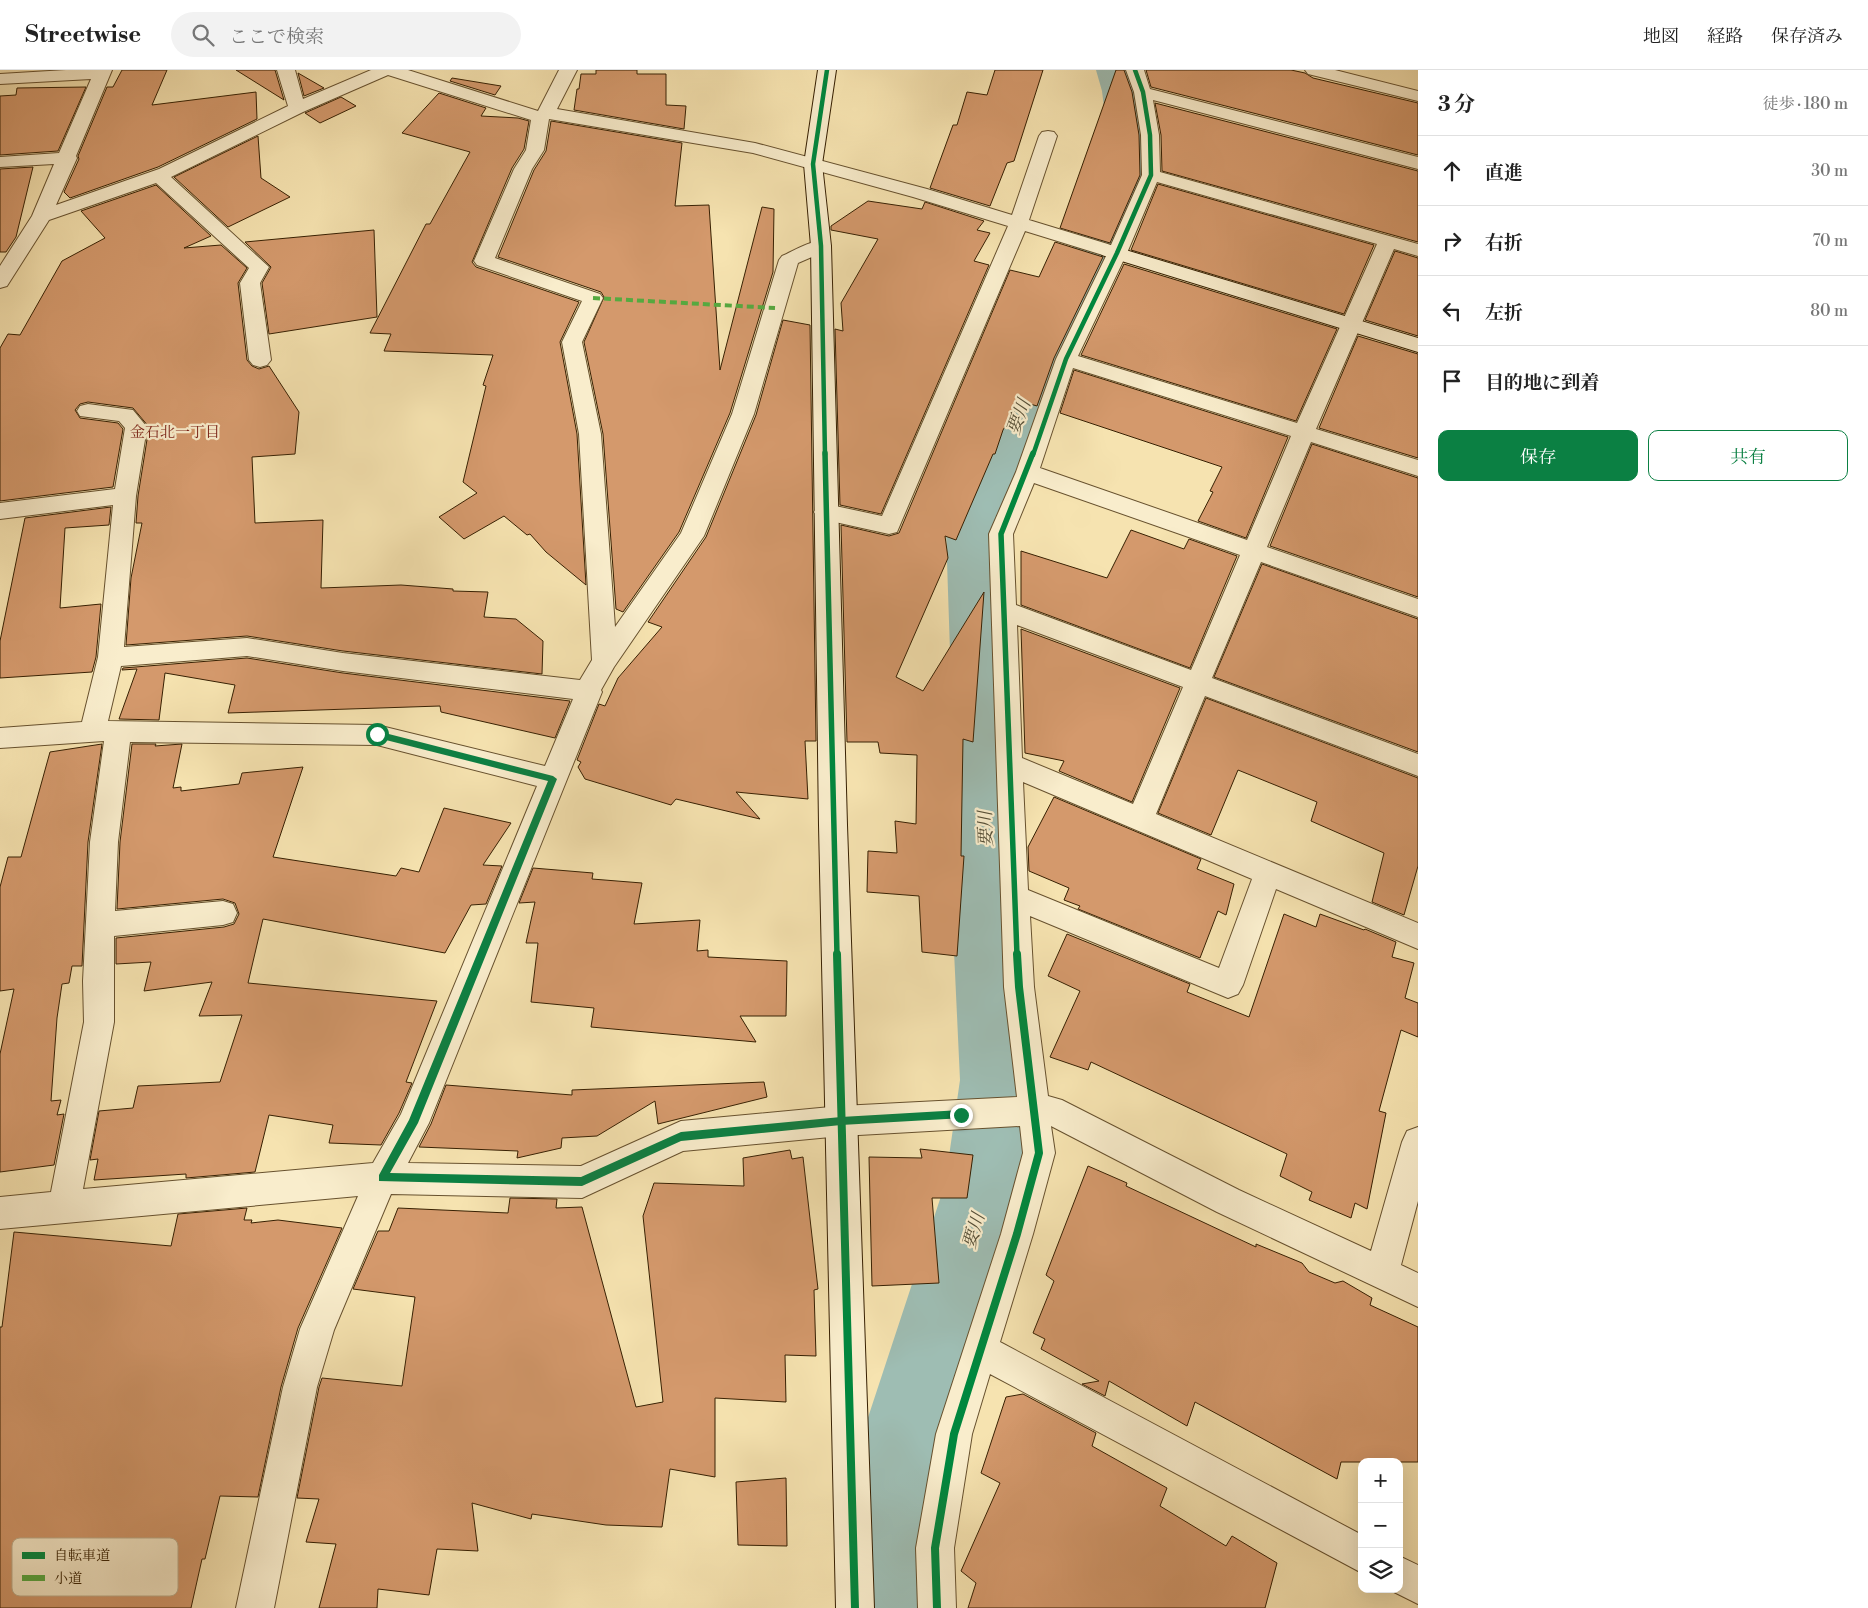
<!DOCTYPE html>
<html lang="ja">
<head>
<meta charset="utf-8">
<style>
  body { margin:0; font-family:"Libre Bodoni","Noto Serif JP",serif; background:#f2f2f2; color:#222 }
  .controls { position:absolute; right:15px; bottom:15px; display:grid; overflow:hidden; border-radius:10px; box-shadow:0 5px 20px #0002 }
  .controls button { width:45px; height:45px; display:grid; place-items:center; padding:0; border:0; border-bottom:1px solid #e0e0e0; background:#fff; color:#222; font:25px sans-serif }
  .stop { position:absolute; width:15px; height:15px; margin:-11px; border:4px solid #0b8043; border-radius:50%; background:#fff }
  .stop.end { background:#0b8043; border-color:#fff; box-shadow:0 1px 5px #0008 }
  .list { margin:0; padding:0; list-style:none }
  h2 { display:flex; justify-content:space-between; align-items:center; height:65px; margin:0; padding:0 20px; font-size:21px }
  h2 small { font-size:16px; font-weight:400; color:#767676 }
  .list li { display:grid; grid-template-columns:32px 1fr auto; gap:15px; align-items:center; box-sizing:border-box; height:70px; padding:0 20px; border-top:1px solid #e0e0e0 }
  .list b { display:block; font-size:19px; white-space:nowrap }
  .list em { font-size:16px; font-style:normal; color:#767676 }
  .actions { display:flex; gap:10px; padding:15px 20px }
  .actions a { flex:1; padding:11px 0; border:1px solid #0b8043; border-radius:10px; text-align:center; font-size:18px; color:#0b8043 }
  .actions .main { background:#0b8043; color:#fff }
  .icon { flex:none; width:28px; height:28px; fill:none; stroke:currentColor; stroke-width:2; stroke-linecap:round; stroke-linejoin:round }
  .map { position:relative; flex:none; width:1418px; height:1538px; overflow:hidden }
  header { display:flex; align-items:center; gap:30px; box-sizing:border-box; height:70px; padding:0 25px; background:#fff; border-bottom:1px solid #e0e0e0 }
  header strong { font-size:24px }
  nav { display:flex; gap:28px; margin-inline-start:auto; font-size:18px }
  .search { width:350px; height:45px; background:#f2f2f2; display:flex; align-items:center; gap:12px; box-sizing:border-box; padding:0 18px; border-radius:28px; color:#767676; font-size:19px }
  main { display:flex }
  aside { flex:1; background:#fff }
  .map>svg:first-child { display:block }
</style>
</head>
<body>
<header>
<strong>Streetwise</strong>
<div class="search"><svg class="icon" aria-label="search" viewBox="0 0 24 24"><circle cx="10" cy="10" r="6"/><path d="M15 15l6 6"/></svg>ここで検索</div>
<nav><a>地図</a><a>経路</a><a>保存済み</a></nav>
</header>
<main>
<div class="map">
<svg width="1418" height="1538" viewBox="0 0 1418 1538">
  <rect width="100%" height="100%" fill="#f6e3b0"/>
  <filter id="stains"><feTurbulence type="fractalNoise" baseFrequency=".004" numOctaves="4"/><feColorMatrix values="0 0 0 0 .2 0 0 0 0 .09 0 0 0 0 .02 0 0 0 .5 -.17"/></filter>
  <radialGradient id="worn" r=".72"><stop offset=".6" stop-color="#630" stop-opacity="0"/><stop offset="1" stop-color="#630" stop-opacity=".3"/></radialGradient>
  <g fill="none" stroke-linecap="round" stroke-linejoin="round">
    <path fill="#9ebdb3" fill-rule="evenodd" d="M 1096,0 L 1142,0 L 1148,21 L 1154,54 L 1159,89 L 1157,107 L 1139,143 L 1125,177 L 1071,282 L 1008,461 L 1016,582 L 1024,795 L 1042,1010 L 1031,1114 L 950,1390 L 950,1538 L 848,1538 L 854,1390 L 945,1114 L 960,1010 L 950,795 L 950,582 L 946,461 L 1015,282 L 1073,177 L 1087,143 L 1107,107 L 1109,89 L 1106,54 L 1102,21 Z"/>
  </g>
  <g fill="#d4996c" stroke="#372002">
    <path d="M 122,0 L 167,0 L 152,35 L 256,22 L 257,49 L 158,97 L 70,128 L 64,122 L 79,89 L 78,86 L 107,17 L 113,17 Z"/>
    <path d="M 236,0 L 275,0 L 284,30 Z"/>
    <path d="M 596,0 L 637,0 L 637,4 L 666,4 L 666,35 L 686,36 L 684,59 L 574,40 L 577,19 L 579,19 L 581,4 L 596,4 Z"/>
    <path d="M 995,0 L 1043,0 L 1014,91 L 1007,93 L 990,136 L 930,118 L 953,55 L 957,55 L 967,22 L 987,25 Z"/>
    <path d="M 1116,0 L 1124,0 L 1132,22 L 1139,65 L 1140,105 L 1110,173 L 1060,158 Z"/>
    <path d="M 1146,0 L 1291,0 L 1305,3 L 1313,8 L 1418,33 L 1418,85 L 1151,17 Z"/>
    <path d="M 298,3 L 324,18 L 304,26 Z"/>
    <path d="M 452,8 L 501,16 L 495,25 L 450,11 Z"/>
    <path d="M 86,17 L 58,81 L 0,85 L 0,26 L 16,25 L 17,18 Z"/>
    <path d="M 439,23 L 486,38 L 481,46 L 518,48 L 529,51 L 524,79 L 512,98 L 472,192 L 476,197 L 579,232 L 560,272 L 577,364 L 586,515 L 546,482 L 530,464 L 527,465 L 504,446 L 464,469 L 439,447 L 477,423 L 463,412 L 486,316 L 483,315 L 493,285 L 384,281 L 391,264 L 370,263 L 426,154 L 430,154 L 470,82 L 402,63 Z"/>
    <path d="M 341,27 L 356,36 L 320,53 L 305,43 Z"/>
    <path d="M 1155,33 L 1418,101 L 1418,172 L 1162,101 L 1161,65 Z"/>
    <path d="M 551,51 L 682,73 L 675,136 L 709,135 L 720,300 L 762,137 L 774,139 L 773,202 L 730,343 L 679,462 L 623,542 L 616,539 L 603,364 L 584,272 L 604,227 L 601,222 L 498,187 L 534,100 L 546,81 Z"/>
    <path d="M 258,66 L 261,108 L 290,127 L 228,157 L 174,107 Z"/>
    <path d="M 33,97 L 16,167 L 6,182 L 0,182 L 0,99 Z"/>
    <path d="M 1158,114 L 1374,175 L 1344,244 L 1131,180 Z"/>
    <path d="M 156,115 L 211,166 L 184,178 L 221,175 L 247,198 L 238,213 L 247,290 L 252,296 L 259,299 L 269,296 L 299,342 L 295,384 L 252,387 L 255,453 L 323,450 L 321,518 L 401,515 L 453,519 L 453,521 L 488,522 L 484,547 L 516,549 L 543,571 L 542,604 L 343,581 L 247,566 L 126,575 L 131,508 L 142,453 L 136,453 L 138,426 L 149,357 L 133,338 L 88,332 L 80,334 L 75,340 L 80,348 L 118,353 L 123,359 L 113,417 L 0,431 L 0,278 L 8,264 L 20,265 L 62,191 L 105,168 L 81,141 Z"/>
    <path d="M 868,131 L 922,139 L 925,132 L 984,151 L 977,160 L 990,163 L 974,191 L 989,195 L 881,444 L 840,435 L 835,259 L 843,261 L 841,233 L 878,169 L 831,160 L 831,156 Z"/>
    <path d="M 374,160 L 377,247 L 269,264 L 262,213 L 271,197 L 245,172 Z"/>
    <path d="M 1055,172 L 1103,187 L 1054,288 L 1037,336 L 1020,331 L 1003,360 L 995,384 L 993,384 L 956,470 L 945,466 L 948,488 L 896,607 L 923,621 L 984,522 L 973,672 L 963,669 L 961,786 L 964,786 L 957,886 L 922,882 L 919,826 L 867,822 L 868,781 L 897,783 L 895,751 L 916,754 L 917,685 L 880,683 L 878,672 L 847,672 L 841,455 L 889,466 L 899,463 L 1010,200 L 1039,207 Z"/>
    <path d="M 1395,181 L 1418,188 L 1418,266 L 1365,250 Z"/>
    <path d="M 1124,194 L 1337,259 L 1296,351 L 1081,285 Z"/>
    <path d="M 783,250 L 810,255 L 816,671 L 805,671 L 808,729 L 736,722 L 760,749 L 676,729 L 671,735 L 585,709 L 578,697 L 581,692 L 577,690 L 599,634 L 605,636 L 618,608 L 662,557 L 648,552 L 706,467 L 756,345 Z"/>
    <path d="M 1358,266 L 1418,284 L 1418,388 L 1319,358 Z"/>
    <path d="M 1074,300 L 1288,367 L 1246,468 L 1198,451 L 1213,422 L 1210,421 L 1222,397 L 1060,343 Z"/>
    <path d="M 1312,374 L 1418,408 L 1418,527 L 1270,476 Z"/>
    <path d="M 111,437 L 109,455 L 65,458 L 60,538 L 101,534 L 96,587 L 92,602 L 0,608 L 0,571 L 25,448 Z"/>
    <path d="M 1131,460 L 1184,479 L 1189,469 L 1237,486 L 1190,598 L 1021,535 L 1021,481 L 1107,508 Z"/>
    <path d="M 1262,494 L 1418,549 L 1418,682 L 1214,607 Z"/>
    <path d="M 1021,559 L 1180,618 L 1132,732 L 1059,701 L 1064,691 L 1025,683 Z"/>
    <path d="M 247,588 L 343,603 L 570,631 L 555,668 L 441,642 L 440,636 L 228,643 L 235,615 L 165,603 L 159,650 L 119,649 L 137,599 L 122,600 L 123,598 Z"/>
    <path d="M 1206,628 L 1418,708 L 1418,796 L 1404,845 L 1372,832 L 1384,783 L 1311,751 L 1317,732 L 1238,700 L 1211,765 L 1158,743 Z"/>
    <path d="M 102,674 L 88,772 L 82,896 L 72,896 L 69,913 L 62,914 L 57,948 L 51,1031 L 61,1030 L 57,1045 L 64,1044 L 54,1095 L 0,1102 L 0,984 L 14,919 L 0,921 L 0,817 L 8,787 L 21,787 L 50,682 Z"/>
    <path d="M 132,674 L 156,674 L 155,676 L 182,674 L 173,718 L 181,717 L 181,721 L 239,714 L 242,703 L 303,697 L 273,787 L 396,806 L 401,798 L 419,802 L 444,738 L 511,753 L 483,795 L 502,796 L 486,834 L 471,835 L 445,883 L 263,849 L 248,913 L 437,931 L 406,1012 L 412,1013 L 399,1043 L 381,1075 L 329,1073 L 333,1055 L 269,1045 L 255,1102 L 186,1108 L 186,1104 L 94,1110 L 98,1089 L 90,1090 L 99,1041 L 133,1038 L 138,1016 L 220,1012 L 242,945 L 199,946 L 212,912 L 144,921 L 151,892 L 116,894 L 116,868 L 224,857 L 234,854 L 239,844 L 235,833 L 223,829 L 117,839 L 120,772 Z"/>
    <path d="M 1054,727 L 1201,789 L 1197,799 L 1234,814 L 1226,845 L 1218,841 L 1200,888 L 1078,839 L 1080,836 L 1064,830 L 1069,818 L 1029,801 L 1028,777 Z"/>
    <path d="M 533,798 L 593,803 L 592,809 L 642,813 L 634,854 L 700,850 L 697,881 L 708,880 L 708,887 L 787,891 L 786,946 L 740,946 L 756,972 L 591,957 L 594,938 L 531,932 L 538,873 L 526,873 L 535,832 L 519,833 Z"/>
    <path d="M 1284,844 L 1316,857 L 1320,844 L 1364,860 L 1365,859 L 1396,872 L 1392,887 L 1414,893 L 1405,928 L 1418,933 L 1418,967 L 1401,960 L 1379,1041 L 1386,1043 L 1367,1139 L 1355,1133 L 1351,1148 L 1309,1130 L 1312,1122 L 1280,1106 L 1287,1084 L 1091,992 L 1088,1000 L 1050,987 L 1080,921 L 1048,906 L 1067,864 L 1190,914 L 1187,922 L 1249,947 Z"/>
    <path d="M 764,1012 L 767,1027 L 658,1054 L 655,1031 L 597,1066 L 562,1068 L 561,1078 L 517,1088 L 518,1081 L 419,1077 L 431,1054 L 446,1015 L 572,1025 L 572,1020 Z"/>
    <path d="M 920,1079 L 973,1085 L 967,1128 L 932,1128 L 939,1213 L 872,1216 L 869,1087 L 922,1088 Z"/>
    <path d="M 790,1080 L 792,1089 L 803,1087 L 818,1219 L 814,1220 L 816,1286 L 785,1285 L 786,1332 L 715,1328 L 715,1407 L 670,1399 L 662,1457 L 606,1455 L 532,1444 L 531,1449 L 472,1433 L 478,1481 L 437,1479 L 429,1525 L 378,1519 L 377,1538 L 319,1538 L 336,1474 L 306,1472 L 319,1429 L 297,1428 L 319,1317 L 322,1308 L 402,1316 L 415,1227 L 353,1219 L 378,1161 L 389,1161 L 398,1138 L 508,1143 L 510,1128 L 557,1129 L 556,1138 L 582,1137 L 636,1337 L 663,1332 L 643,1146 L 654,1113 L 744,1116 L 743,1088 Z"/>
    <path d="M 1088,1096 L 1127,1113 L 1126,1116 L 1256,1177 L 1256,1174 L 1302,1193 L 1309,1202 L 1335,1213 L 1343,1211 L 1372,1228 L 1370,1235 L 1418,1257 L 1418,1392 L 1341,1392 L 1337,1409 L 1195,1332 L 1187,1356 L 1109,1311 L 1105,1326 L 1082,1314 L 1099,1311 L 1041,1279 L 1045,1269 L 1033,1263 L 1054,1211 L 1046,1205 Z"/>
    <path d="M 247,1138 L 244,1150 L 252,1150 L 251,1153 L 278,1150 L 342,1158 L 298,1258 L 281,1317 L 258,1427 L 220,1426 L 205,1489 L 202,1489 L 191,1538 L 0,1538 L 0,1257 L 2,1257 L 14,1162 L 171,1176 L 178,1144 Z"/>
    <path d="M 1023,1324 L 1096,1363 L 1092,1376 L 1167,1418 L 1160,1436 L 1226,1476 L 1232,1466 L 1277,1493 L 1265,1538 L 968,1538 L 976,1513 L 961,1501 L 1000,1413 L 981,1403 L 1006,1327 Z"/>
    <path d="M 786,1408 L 787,1476 L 738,1475 L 736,1412 Z"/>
  </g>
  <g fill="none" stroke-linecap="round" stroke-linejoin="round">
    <g stroke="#67512e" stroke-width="2">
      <g id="street">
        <path d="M 66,0 L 112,0 L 76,86 L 77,88 L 56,135 L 159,99 L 288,36 L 277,0 L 295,0 L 303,29 L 371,0 L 408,0 L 538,41 L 559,0 L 577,0 L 557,39 L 755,73 L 927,119 L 1012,145 L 1039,66 L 1042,62 L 1048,61 L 1054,62 L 1057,66 L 1029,150 L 1111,175 L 1142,105 L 1141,65 L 1134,22 L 1126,0 L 1144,0 L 1150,19 L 1418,87 L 1418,99 L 1153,30 L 1159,65 L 1160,102 L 1418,174 L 1418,186 L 1394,179 L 1316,359 L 1418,390 L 1418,406 L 1311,372 L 1267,477 L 1418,529 L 1418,547 L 1261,492 L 1212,608 L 1418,684 L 1418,706 L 1205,626 L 1156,744 L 1418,853 L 1418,879 L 1276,819 L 1243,915 L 1238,924 L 1228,928 L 1030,846 L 1034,917 L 1048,1026 L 1062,1030 L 1239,1120 L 1371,1181 L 1402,1072 L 1407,1061 L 1418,1057 L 1418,1131 L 1401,1195 L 1418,1203 L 1418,1237 L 1217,1142 L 1051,1056 L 1055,1083 L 1033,1164 L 1000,1272 L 1362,1465 L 1362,1503 L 990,1304 L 972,1364 L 954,1478 L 956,1538 L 918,1538 L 916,1478 L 936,1364 L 1001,1164 L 1023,1083 L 1020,1056 L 841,1066 L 683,1081 L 582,1128 L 391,1124 L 334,1260 L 317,1317 L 274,1538 L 236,1538 L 283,1317 L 300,1259 L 358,1126 L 0,1159 L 0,1127 L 51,1122 L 84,952 L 83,911 L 90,772 L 104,671 L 0,678 L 0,658 L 82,652 L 98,587 L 113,435 L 0,449 L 0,433 L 115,419 L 125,358 L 119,351 L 80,346 L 77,341 L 80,336 L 88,334 L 133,340 L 147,357 L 136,426 L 124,577 L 247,568 L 343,583 L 580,610 L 592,590 L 579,364 L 562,272 L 582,231 L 477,195 L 474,191 L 514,99 L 526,80 L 531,50 L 388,5 L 303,42 L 171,107 L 269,197 L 260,213 L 271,290 L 267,295 L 260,297 L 253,295 L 249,290 L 240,213 L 249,198 L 156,113 L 49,150 L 7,216 L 0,218 L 0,196 L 32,146 L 54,94 L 0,97 L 0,87 L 59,83 L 91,9 L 0,14 L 0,4 ZM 549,49 L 753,83 L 913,127 L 1008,156 L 882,446 L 826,434 L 818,436 L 814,442 L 818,448 L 826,450 L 889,464 L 897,462 L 1025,161 L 1106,186 L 1056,289 L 1016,402 L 989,464 L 1004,917 L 1017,1027 L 841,1036 L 681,1051 L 581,1096 L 408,1093 L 429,1053 L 602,622 L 601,620 L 614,597 L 704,466 L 754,344 L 798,193 L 828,180 L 831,176 L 828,172 C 813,168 796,180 782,186 L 779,190 L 732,344 L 681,463 L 615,557 L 601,364 L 582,272 L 603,228 L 600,224 L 495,188 L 532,99 L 544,80 ZM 1157,112 L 1377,174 L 1297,353 L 1078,286 L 1127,183 ZM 1073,298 L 1291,366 L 1247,470 L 1040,398 ZM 1034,413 L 1240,485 L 1191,600 L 1016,535 L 1013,464 ZM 1017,555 L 1183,617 L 1133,734 L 1022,688 ZM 247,586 L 343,601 L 573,629 L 545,696 L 377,655 L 108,651 L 121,596 ZM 130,672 L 377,675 L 537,716 L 401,1044 L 373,1093 L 83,1119 L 114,952 L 114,866 L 223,855 L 233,852 L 237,843 L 233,834 L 223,831 L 115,841 L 118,772 ZM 1023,712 L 1252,809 L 1219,898 L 1028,820 Z"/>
        <path d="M 1305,0 L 1335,0 L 1418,21 L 1418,31 L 1308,4 Z"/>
        <path d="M 1399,1486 L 1418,1495 L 1418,1534 L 1388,1519 L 1399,1519 Z"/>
      </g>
    </g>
    <g stroke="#372002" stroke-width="2">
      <g id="secondary">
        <path d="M 818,0 L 836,0 L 822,94 L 831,176 L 847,755 L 874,1538 L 836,1538 L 819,755 L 811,176 L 804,94 Z"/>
        <path d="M 1109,175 L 1418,268 L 1418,282 L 1102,185 L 1099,181 L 1102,177 Z"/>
      </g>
    </g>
    <use href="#street" fill="#f9edcc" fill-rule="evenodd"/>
    <use href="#secondary" fill="#f9edcc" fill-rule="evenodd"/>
    <path stroke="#55aa40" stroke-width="4" stroke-dasharray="7 4" stroke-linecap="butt" d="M 593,228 L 775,238"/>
    <g stroke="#f9edcc" stroke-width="7">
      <g id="cycleway-far2">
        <path d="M 825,385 L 821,176 L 813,94 L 827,0"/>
        <path d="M 1033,385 L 1066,289 L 1117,183 L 1151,105 L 1150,65 L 1143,22 L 1135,0"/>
      </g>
    </g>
    <g stroke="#f9edcc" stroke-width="9">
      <g id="cycleway-far1">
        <path d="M 825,383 L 837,885"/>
        <path d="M 1017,885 L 1001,464 L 1033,383"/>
      </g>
    </g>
    <g stroke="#f9edcc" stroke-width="11">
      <g id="cycleway">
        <path d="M 837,884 L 855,1538"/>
        <path d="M 937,1538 L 935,1478 L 954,1364 L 1017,1164 L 1039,1083 L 1019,917 L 1017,884"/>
      </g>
    </g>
    <use href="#cycleway-far2" stroke="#00873e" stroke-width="4.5"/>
    <use href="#cycleway-far1" stroke="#00873e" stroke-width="5.5"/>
    <use href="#cycleway" stroke="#00873e" stroke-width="8"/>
  </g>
  <path fill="#0b8043" d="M 377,661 L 553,706 L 557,709 L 418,1053 L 390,1103 L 581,1107 L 681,1062 L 841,1047 L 961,1040 L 965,1045 L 964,1048 L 841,1055 L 681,1071 L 582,1116 L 379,1111 L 379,1105 L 409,1050 L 548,711 L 374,667 L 373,664 Z"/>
  <g text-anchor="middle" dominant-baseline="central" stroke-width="4.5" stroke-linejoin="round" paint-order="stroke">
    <g font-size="15" fill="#7a1f14" stroke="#f9edcc">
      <text x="175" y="362">金石北一丁目</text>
    </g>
    <g font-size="18" font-style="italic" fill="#564f37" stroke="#f9edcc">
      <text transform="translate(1019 347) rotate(-70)">要川</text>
      <text transform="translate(986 759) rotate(-92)">要川</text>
      <text transform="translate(974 1161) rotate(-73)">要川</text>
    </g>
  </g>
  <rect x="12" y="1468" width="166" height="58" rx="8" fill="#f9edcc" stroke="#bfb08f" stroke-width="1"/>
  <rect x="22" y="1482" width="23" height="7" fill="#00873e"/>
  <rect x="22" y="1505" width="23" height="6" fill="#55aa40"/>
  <g font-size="14" fill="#372002">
    <text x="54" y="1490">自転車道</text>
    <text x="54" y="1513">小道</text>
  </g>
  <rect width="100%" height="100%" filter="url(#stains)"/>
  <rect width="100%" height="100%" fill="url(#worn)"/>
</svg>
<div class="controls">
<button>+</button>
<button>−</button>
<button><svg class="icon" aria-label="layers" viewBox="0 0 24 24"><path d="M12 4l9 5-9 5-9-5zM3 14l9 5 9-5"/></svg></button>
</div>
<div class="stop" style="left:377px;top:664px"></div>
<div class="stop end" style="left:961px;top:1045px"></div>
</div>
<aside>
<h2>3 分<small>徒歩 · 180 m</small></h2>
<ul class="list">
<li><svg class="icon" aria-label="ahead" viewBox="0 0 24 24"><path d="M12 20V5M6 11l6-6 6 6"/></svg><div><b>直進</b></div><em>30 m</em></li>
<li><svg class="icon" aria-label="right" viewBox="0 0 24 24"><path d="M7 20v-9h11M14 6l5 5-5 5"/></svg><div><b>右折</b></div><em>70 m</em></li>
<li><svg class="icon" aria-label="left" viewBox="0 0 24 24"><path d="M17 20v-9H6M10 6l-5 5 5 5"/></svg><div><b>左折</b></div><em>80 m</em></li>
<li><svg class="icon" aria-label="arrive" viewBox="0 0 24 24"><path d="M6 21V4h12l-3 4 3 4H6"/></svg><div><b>目的地に到着</b></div></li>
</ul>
<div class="actions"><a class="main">保存</a><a>共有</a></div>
</aside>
</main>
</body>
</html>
